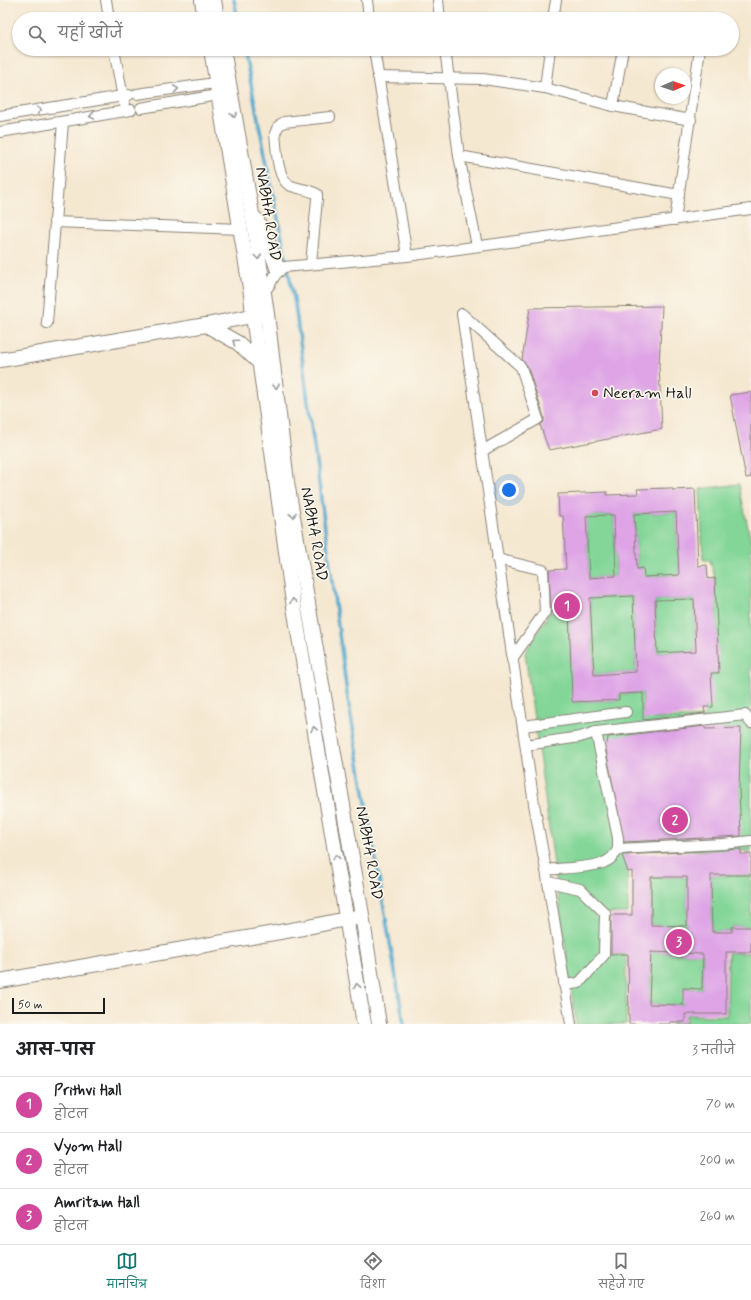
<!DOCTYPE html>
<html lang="hi">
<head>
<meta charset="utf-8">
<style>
  body { margin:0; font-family:Mynerve,"Playpen Sans Deva",sans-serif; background:#f6f6f6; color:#202124 }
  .compass { position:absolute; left:655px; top:68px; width:36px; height:36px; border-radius:50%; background:#fff; box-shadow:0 1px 3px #0004; rotate:88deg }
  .scale { position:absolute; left:12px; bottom:10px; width:93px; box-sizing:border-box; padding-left:4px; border:2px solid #1c1c1c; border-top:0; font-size:11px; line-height:14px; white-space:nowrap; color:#1c1c1c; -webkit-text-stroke:3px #fbf7ec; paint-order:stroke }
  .you { position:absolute; left:509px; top:490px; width:14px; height:14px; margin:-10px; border:3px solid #fff; border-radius:50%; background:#1a73e8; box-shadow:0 0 0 6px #1a73e833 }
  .badge { display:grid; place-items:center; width:26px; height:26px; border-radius:50%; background:#0f766e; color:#fff; font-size:13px; font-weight:700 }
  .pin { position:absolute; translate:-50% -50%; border:2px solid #fff; box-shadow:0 1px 4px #0006 }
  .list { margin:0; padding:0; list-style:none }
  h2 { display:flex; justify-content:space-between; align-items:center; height:52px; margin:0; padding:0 16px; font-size:17px }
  h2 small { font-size:13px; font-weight:400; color:#757577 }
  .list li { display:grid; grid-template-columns:26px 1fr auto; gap:12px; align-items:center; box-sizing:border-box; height:56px; padding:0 16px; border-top:1px solid #e0e0e0 }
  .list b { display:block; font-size:15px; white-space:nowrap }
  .list p { margin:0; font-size:13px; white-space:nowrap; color:#757577 }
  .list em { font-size:13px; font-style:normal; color:#757577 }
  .icon { flex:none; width:22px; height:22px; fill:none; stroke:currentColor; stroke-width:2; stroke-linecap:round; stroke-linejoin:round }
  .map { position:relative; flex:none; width:751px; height:1024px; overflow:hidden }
  .search { position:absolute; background:#fff; box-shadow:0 1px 3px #0004; left:12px; right:12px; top:12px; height:44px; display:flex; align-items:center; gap:10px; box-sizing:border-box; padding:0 14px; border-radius:22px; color:#757577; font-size:15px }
  .sheet { height:220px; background:#fff }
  nav { display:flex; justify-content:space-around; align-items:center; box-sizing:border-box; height:56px; border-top:1px solid #e0e0e0; background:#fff; font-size:11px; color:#757577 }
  nav a { display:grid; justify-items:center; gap:2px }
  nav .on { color:#0f766e }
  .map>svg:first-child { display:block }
</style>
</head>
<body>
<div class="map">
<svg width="751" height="1024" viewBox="0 0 751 1024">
  <rect width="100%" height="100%" fill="#fbf7ec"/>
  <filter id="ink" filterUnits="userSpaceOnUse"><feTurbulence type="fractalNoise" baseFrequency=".025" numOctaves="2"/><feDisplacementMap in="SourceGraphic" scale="8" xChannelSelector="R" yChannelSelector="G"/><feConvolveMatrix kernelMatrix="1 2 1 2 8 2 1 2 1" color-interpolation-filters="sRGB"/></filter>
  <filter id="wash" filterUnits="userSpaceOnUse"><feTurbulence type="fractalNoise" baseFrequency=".012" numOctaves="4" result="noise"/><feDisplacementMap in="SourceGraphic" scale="16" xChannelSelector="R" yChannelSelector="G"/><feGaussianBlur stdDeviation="0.9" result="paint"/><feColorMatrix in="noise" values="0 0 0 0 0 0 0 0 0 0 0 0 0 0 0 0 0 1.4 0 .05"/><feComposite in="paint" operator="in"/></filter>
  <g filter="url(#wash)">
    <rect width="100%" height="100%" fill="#f5e8d1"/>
    <g fill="#83d698" stroke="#50795a">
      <path d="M 739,484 L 751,543 L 751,851 L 633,849 L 627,855 L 628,913 L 605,913 L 605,955 L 626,955 L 626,1024 L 576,1024 L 525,653 L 550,612 L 569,611 L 573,702 L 619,700 L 619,694 L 643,693 L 643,713 L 653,712 L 653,719 L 705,717 L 704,673 L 718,673 L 715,578 L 710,560 L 703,560 L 700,489 Z"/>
      <path d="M 676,512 L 679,575 L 644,577 L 643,568 L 637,569 L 634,514 Z"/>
      <path d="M 614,515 L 616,576 L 589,578 L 586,516 Z"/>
      <path d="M 633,596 L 636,672 L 594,675 L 590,598 Z"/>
      <path d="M 694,599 L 696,651 L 657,653 L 655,600 Z"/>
      <path d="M 711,875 L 751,875 L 751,927 L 732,927 L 732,932 L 712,932 Z"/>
      <path d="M 651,877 L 687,877 L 687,926 L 651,925 Z"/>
      <path d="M 651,952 L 703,954 L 702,989 L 684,988 L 683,1005 L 649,1004 Z"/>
      <path d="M 728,953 L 751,953 L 751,1024 L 671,1024 L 671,1023 L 686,1023 L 686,1015 L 727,1016 Z"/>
    </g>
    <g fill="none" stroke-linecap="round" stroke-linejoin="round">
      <g stroke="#50a7cd" stroke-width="3.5">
        <path d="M 234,0 L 238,19"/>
        <path d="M 244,49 L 295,304 L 347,693 L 404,1024"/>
      </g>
    </g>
    <g id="blocks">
      <g fill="#dea4e6" fill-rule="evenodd">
        <path d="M 662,306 L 659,366 L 662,429 L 549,450 L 540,425 L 544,422 L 544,417 L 527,365 L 522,360 L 530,308 Z"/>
        <path d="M 751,392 L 751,477 L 746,478 L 730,395 Z"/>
        <path d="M 672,488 L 672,490 L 695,489 L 698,566 L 707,565 L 708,579 L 715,578 L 719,673 L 711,673 L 713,707 L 704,707 L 705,713 L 643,720 L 643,693 L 619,694 L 619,700 L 572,702 L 569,611 L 551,612 L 549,570 L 566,569 L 563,516 L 559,516 L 558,494 L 607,492 L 607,495 L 638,494 L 637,489 ZM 676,512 L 679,575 L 644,577 L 643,568 L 637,569 L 634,514 ZM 614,515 L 616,576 L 589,578 L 586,516 ZM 633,596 L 636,672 L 594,675 L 590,598 ZM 694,599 L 696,651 L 657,653 L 655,600 Z"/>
        <path d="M 705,726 L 705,729 L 741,728 L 739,788 L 741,836 L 624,842 L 606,750 L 608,737 Z"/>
        <path d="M 741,849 L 741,854 L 751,854 L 751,875 L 711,875 L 712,932 L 732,932 L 732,927 L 751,927 L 751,952 L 726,952 L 726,1014 L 685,1014 L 685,1022 L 670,1022 L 669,1024 L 629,1024 L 628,954 L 611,954 L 611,915 L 632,915 L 632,871 L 628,872 L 622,855 ZM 651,877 L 687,877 L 687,926 L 651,925 ZM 651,952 L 703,954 L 702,989 L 683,988 L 683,1005 L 649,1004 Z"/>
      </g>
    </g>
  </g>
  <g filter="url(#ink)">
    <use href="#blocks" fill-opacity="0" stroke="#888276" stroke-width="1"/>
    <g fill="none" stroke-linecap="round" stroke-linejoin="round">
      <g stroke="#888276" stroke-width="12">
        <g id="street">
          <path d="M 106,0 L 109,19"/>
          <path d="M 367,0 L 369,19"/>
          <path d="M 438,0 L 440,19"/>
          <path d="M 553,19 L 556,0"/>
          <path d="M 114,49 L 124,103"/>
          <path d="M 374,49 L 407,256"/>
          <path d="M 445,49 L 459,156 L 477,246"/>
          <path d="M 378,77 L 483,79 L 545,88 L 613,106 L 691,120"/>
          <path d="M 545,88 L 550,49"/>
          <path d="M 137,94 L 222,82"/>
          <path d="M 613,106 L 623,49"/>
          <path d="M 141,108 L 224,94"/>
          <path d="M 0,116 L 129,95"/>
          <path d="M 0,132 L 131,110"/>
          <path d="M 459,156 L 679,195"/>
          <path d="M 675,220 L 700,49"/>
          <path d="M 54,222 L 241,229"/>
          <path d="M 311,264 L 317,199 L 317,194 C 308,189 298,189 289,185 C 276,176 277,148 275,134 C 277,128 278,125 284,122 L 330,117"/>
          <path d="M 259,292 C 275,288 269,275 284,267 L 407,256 L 751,209"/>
          <path d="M 462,314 L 534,804 L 546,870 L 571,1024"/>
          <path d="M 462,314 L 521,367 L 538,419 L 482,451"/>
          <path d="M 47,323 L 63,122"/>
          <path d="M 497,559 L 543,570 L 545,612 L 512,659"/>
          <path d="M 523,726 L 626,712"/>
          <path d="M 596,732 L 618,838 L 618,849"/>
          <path d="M 526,745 L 580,737 L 596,732 L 745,715 L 751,723"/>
          <path d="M 546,870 C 561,868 593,868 605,862 C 612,859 615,855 618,849 L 723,844 L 751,841"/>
          <path d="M 548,882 L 580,889 L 605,913 L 604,955 L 579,983 L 564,985"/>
        </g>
      </g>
      <g stroke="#888276" stroke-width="16">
        <g id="secondary">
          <path d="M 202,0 L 205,19"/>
          <path d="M 214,0 L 217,19"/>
          <path d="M 211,49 L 251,294 L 253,316 L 292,595 L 364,1024"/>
          <path d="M 223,49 L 255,231 L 267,314 L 287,482 L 362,915 L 379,1024"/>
          <path d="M 256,219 L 266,237 L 278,270"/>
          <path d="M 206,325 L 238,343 L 260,363"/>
          <path d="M 0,360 L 206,325 L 262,314"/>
          <path d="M 0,981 L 303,928 L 356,917"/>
        </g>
      </g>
      <use href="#street" stroke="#fff" stroke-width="10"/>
      <use href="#secondary" stroke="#fff" stroke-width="14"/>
    </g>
    <defs><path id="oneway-chevron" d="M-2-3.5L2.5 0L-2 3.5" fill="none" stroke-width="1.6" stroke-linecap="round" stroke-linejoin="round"/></defs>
    <g stroke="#999">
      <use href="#oneway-chevron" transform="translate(176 89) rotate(-8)"/>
      <use href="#oneway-chevron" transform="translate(39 110) rotate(-9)"/>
      <use href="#oneway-chevron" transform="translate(234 115) rotate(80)"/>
      <use href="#oneway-chevron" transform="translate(92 116) rotate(170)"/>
      <use href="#oneway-chevron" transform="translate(258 257) rotate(82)"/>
      <use href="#oneway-chevron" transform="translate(235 342) rotate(-145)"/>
      <use href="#oneway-chevron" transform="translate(276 386) rotate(83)"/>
      <use href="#oneway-chevron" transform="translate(293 515) rotate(80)"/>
      <use href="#oneway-chevron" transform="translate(293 601) rotate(-99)"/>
      <use href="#oneway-chevron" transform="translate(314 729) rotate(-100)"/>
      <use href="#oneway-chevron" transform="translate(336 857) rotate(-100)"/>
      <use href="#oneway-chevron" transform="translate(357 986) rotate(-99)"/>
    </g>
  </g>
  <circle fill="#d1495b" stroke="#fbf7ec" stroke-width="1.5" cx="595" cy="393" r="4"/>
  <g text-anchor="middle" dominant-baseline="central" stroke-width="3.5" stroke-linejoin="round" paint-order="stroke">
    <g font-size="16" fill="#1c1c1c" stroke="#fbf7ec">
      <text transform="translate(268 214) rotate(81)">NABHA ROAD</text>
      <text transform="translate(314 534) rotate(80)">NABHA ROAD</text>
      <text transform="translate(369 853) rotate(80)">NABHA ROAD</text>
    </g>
    <g font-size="16" fill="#1c1c1c" stroke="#fbf7ec" text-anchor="start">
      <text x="603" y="393">Neeram Hall</text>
    </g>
  </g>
</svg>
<svg class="compass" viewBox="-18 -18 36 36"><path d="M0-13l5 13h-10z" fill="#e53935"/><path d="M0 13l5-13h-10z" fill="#757577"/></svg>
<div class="scale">50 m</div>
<div class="you"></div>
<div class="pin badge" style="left:567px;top:606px;background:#d1479c">1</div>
<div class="pin badge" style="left:675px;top:820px;background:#d1479c">2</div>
<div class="pin badge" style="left:679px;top:942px;background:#d1479c">3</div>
<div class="search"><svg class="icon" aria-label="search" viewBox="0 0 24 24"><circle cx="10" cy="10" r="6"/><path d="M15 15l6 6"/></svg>यहाँ खोजें</div>
</div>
<section class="sheet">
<h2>आस-पास<small>3 नतीजे</small></h2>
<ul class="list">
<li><span class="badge" style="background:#d1479c">1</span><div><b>Prithvi Hall</b><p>होटल</p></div><em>70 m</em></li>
<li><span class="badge" style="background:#d1479c">2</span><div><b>Vyom Hall</b><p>होटल</p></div><em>200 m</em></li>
<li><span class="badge" style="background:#d1479c">3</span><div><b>Amritam Hall</b><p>होटल</p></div><em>260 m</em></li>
</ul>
</section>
<nav>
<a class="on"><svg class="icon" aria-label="map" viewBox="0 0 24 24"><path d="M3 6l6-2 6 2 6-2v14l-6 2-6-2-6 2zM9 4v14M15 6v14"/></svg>मानचित्र</a>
<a><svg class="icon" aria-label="directions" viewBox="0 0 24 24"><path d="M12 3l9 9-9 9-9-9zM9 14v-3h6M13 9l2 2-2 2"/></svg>दिशा</a>
<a><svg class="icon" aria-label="saved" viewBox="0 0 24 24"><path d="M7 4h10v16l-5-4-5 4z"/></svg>सहेजे गए</a>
</nav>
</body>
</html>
